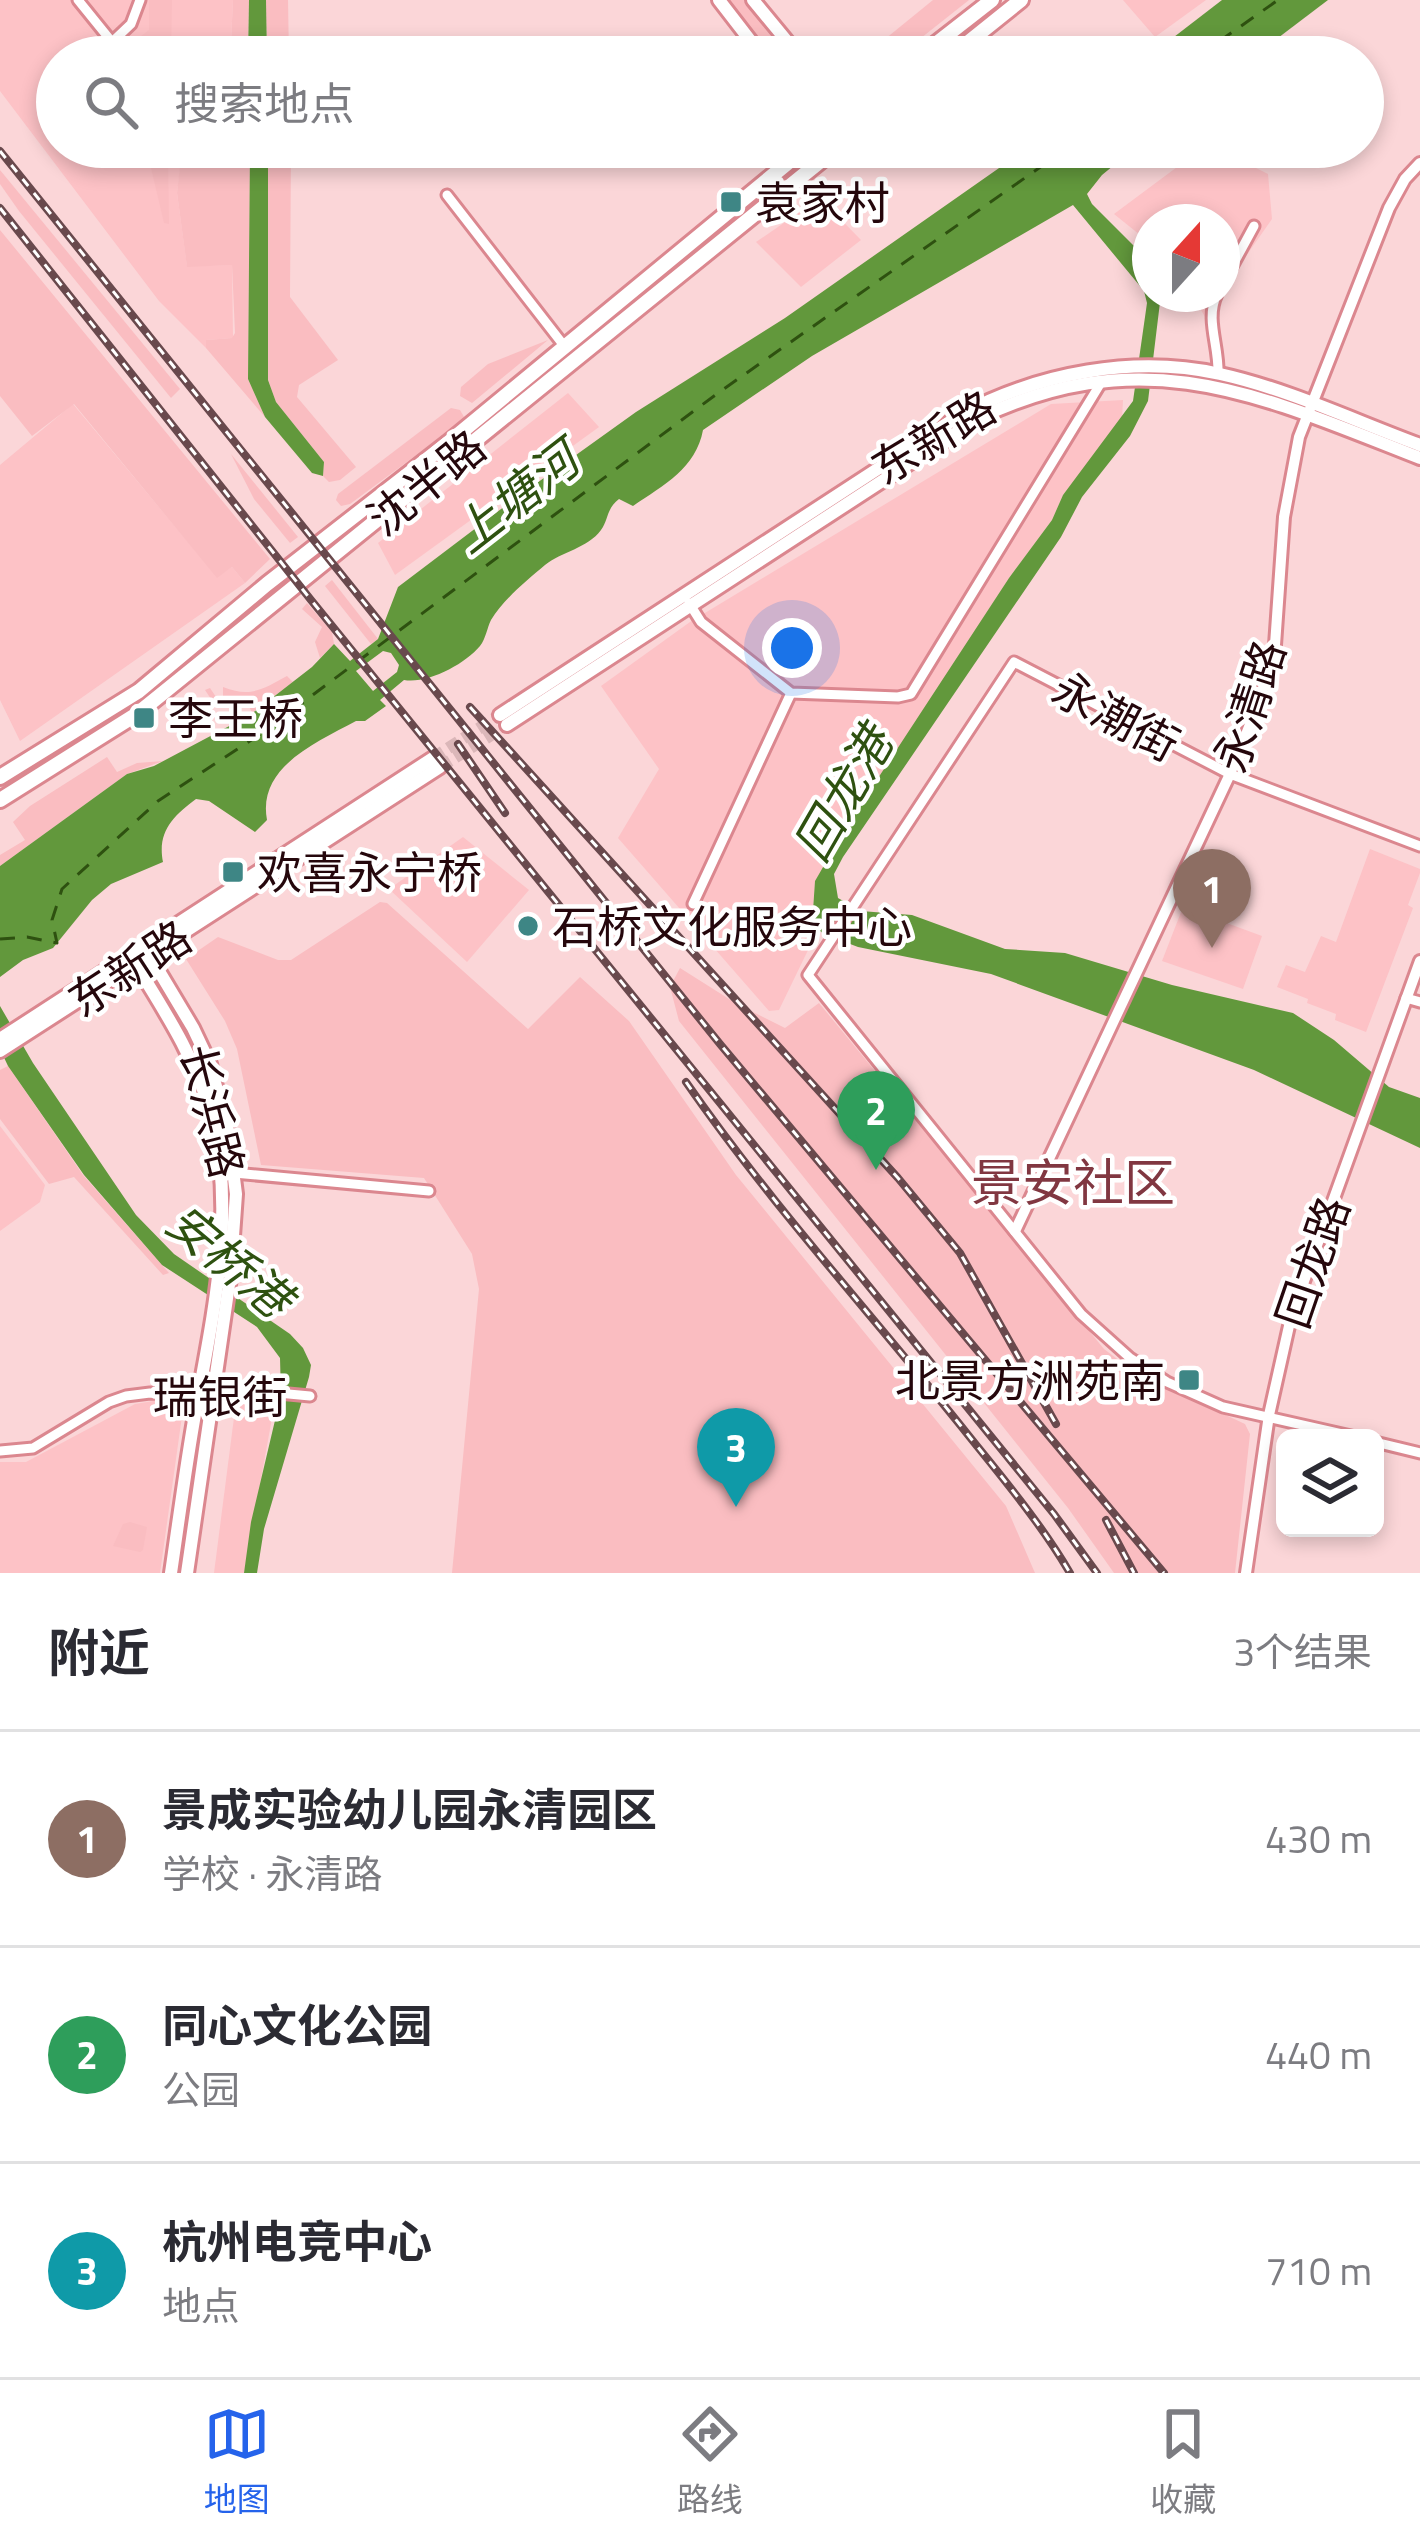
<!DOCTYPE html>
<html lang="zh">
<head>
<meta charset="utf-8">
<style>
  body { margin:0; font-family:"Titillium Web","Noto Sans SC",sans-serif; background:#f2f2f3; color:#2b2b33 }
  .controls { position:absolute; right:36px; bottom:36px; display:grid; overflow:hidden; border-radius:18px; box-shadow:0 6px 18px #0003 }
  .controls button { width:108px; height:108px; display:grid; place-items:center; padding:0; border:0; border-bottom:3px solid #e1e1e2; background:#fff; color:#2b2b33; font:60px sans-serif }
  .compass { position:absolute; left:1132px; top:204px; width:108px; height:108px; border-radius:50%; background:#fff; box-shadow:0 6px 18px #0003; rotate:21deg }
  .you { position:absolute; left:792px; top:648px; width:42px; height:42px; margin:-30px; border:9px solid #fff; border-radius:50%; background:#1a73e8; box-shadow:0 0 0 18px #1a73e833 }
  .badge { display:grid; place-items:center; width:78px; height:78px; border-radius:50%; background:#2563eb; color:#fff; font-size:39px; font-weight:700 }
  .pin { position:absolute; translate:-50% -99px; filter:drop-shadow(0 3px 6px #0008) }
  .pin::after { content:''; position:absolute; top:63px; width:42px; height:36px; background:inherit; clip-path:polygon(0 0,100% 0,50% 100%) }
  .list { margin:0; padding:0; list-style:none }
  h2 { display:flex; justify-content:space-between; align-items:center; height:156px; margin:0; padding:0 48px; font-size:51px }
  h2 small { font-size:39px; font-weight:400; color:#7c7c81 }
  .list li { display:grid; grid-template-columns:78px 1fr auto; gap:36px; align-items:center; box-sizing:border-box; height:216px; padding:0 48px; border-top:3px solid #e1e1e2 }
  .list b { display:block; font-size:45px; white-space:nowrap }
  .list p { margin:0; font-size:39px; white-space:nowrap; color:#7c7c81 }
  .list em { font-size:39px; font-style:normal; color:#7c7c81 }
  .icon { flex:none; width:66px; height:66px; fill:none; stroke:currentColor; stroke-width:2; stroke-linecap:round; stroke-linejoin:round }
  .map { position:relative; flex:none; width:1420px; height:1573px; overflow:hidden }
  .search { position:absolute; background:#fff; box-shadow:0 6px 18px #0003; left:36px; right:36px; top:36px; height:132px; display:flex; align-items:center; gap:30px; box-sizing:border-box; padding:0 42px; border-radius:66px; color:#7c7c81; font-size:45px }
  .sheet { height:804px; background:#fff }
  nav { display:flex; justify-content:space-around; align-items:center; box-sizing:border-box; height:168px; border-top:3px solid #e1e1e2; background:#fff; font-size:33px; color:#7c7c81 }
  nav a { display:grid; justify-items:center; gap:6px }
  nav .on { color:#2563eb }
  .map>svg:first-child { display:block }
</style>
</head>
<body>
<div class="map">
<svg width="1420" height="1573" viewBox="0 0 1420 1573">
  <rect width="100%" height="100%" fill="#fbd6d8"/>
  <g fill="#fdc2c6">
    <path d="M 0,0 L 233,0 L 231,42 L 195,57 L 57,57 L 57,147 L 183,147 L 177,193 L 187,266 L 232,265 L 233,338 L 206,340 L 206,348 L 159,301 L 0,91 Z"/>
    <path d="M 1123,0 L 1206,0 L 1155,37 Z"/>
    <path d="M 1204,147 L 1214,147 L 1268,174 L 1272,219 L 1227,283 L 1215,309 L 1205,317 L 1192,294 L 1222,294 L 1222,222 L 1150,222 L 1150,243 L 1114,214 Z"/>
    <path d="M 820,198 L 861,240 L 801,287 L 756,242 Z"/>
    <path d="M 568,393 L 599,427 L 395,575 L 378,543 Z"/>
    <path d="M 1123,400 L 1122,420 L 1063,495 L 1052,520 L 1009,578 L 815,881 L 810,946 L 779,1010 L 769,1011 L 618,838 L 659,769 L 601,686 L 690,622 L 1051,404 Z"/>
    <path d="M 73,404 L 217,577 L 232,567 L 245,583 L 20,741 L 0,700 L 0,465 Z"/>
    <path d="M 463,837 L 529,890 L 467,962 L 389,889 Z"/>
    <path d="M 1370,849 L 1420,869 L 1420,873 L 1408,905 L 1413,908 L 1366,1032 L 1335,1020 L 1336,1014 L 1307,1003 L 1308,999 L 1277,987 L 1286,965 L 1305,972 L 1321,936 L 1336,942 Z"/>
    <path d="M 1183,907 L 1262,936 L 1243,989 L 1162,961 Z"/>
    <path d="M 0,1126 L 45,1185 L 40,1202 L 0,1231 Z"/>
    <path d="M 159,1400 L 176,1404 L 182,1416 L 160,1573 L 0,1573 L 0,1462 L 26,1462 L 135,1404 Z"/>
    <path d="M 236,1402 L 274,1407 L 244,1573 L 214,1573 Z"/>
  </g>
  <g fill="#fabdc1">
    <path d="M 149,0 L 172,0 L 171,57 L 114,57 L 149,30 Z"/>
    <path d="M 233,0 L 249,0 L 248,57 L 195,57 L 197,40 L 231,42 Z"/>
    <path d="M 266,0 L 288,0 L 289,57 L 267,57 Z"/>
    <path d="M 728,0 L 744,0 L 789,57 L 772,57 Z"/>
    <path d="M 933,0 L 969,0 L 897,57 L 863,57 Z"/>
    <path d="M 146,147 L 168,147 L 169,224 L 164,223 Z"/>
    <path d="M 182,147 L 250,147 L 248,379 L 265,417 L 206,348 L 206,340 L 232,338 L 235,333 L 232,265 L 187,267 L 177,193 Z"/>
    <path d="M 268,147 L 291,147 L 290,297 L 338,360 L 299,385 L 297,397 L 356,467 L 340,480 L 329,482 L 323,476 L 324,462 L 276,402 L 268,380 Z"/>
    <path d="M 0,170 L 180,389 L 171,398 L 19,211 L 0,184 Z"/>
    <path d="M 0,230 L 270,559 L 245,583 L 232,567 L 217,578 L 74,404 L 32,436 L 0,396 Z"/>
    <path d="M 548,340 L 472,403 L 460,396 L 461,387 L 488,364 Z"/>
    <path d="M 451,408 L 460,410 L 464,417 L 461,422 L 350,504 L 341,506 L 336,500 L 338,494 Z"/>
    <path d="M 231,454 L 298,537 L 290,543 L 254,499 Z"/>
    <path d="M 332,580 L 378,639 L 371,644 L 325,586 Z"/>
    <path d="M 307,603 L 332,632 L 334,644 L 320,658 L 315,642 L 322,627 L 302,609 Z"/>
    <path d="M 287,676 L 293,682 L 252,713 L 245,697 L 213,702 L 205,690 L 210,688 L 218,700 L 223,696 L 223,687 C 251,698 263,689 287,676 Z"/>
    <path d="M 107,757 L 117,772 L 137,763 L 163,761 L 127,774 L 0,866 L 0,855 L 25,840 L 13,822 L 30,806 Z"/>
    <path d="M 380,902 L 387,903 L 528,1029 L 580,977 L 629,1021 L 736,1175 L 1006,1506 L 1035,1573 L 452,1573 L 479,1289 L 472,1254 L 424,1178 L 261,1165 L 237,1049 L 225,1021 L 186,959 L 218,937 L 278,960 L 291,960 Z"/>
    <path d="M 680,968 L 737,1004 L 785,1028 L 819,1003 L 1104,1349 L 1136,1373 L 1245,1424 L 1250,1434 L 1235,1573 L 1114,1573 L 1068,1508 L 679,1021 L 670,987 Z"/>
    <path d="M 8,1066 L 83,1175 L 169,1273 L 163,1275 L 74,1177 L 49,1184 L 0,1119 L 0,1070 Z"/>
    <path d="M 130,1522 L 147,1527 L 143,1550 L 140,1552 L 113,1546 L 123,1524 Z"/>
  </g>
  <g fill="#62983c" fill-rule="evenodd">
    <path d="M 249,0 L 266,0 L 267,57 L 248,57 Z"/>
    <path d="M 1222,0 L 1328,0 L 1253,57 L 1148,57 Z"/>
    <path d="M 250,147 L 268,147 L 268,380 L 276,402 L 324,462 L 323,476 L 312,473 L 265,417 L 248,379 Z"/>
    <path d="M 1029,147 L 1136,147 L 1102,175 L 1087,194 L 1092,204 L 1150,262 L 1150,294 L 1161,294 L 1148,401 L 1130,436 L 1082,497 L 1061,537 L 843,857 L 834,874 L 838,898 L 861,911 L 912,915 L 1005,949 L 1065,953 L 1172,985 L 1293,1013 L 1334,1040 L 1389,1087 L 1420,1098 L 1420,1148 L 1254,1070 L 991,974 L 858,947 L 824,934 L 812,925 L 815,881 L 848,824 L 1009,578 L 1052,520 L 1063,495 L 1133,401 L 1147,303 L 1144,291 L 1073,205 L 812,356 L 703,430 C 696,468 664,485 633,506 L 619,499 C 606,509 609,519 601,530 C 588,548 561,552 545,565 C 527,580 503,600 491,620 C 487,628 486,638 480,646 C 465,664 428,684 404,680 L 380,700 L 386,706 L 365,721 L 356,721 C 317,742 257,767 267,820 L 255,832 L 209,801 L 196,799 C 173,816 157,832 163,862 L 111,884 L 92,900 L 53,948 L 23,960 L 0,977 L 0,866 L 127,774 L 154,766 L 250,715 L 312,667 L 334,644 L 350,661 L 378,639 L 398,587 L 509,503 L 636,412 L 785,318 ZM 383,651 L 391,653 L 399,665 L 397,672 L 373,691 L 356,671 Z"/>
    <path d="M 0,1006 L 33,1063 L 136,1215 L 174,1254 L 290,1334 L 303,1348 L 311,1365 L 309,1377 L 264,1529 L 257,1573 L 244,1573 L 251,1522 L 281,1395 L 280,1358 L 257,1327 L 162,1265 L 84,1175 L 8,1066 L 0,1049 Z"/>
  </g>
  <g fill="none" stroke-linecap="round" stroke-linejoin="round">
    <g stroke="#2e5110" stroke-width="3" stroke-dasharray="15 12" stroke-linecap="butt">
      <path d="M 1197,57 L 1278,0"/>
      <path d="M 0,939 L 27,937 L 57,943 L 52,920 L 62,889 L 158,801 L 259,735 L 718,393 L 1069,147"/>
    </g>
    <g stroke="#dbb7b9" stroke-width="12" stroke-dasharray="12 6" stroke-linecap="butt">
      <path d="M 433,758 L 500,715"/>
      <path d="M 440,767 L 507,725"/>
    </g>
    <g stroke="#db878f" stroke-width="15">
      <g id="minor">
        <path d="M 78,0 L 112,42 L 131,24 L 140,0"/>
        <path d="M 447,195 L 565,347"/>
        <path d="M 1222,285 L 1254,226"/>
        <path d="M 1217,294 C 1205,319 1219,345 1218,373"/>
        <path d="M 689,603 L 701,622 L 791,693 L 898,697 L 911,694 L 1102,381"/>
        <path d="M 693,904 L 791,693"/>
        <path d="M 1406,998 L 1420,1002"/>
        <path d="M 234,1173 L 429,1191"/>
        <path d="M 1360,1438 L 1223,1407 L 1167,1382 L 1130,1358 L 1081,1314 L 808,975 L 1014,662 L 1230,774 L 1420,846"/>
        <path d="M 1375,1442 L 1420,1453"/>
        <path d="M 0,1451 L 33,1448 L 109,1402 L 126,1396 L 150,1393 L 198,1395 L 215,1387 L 310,1396"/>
      </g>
    </g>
    <g stroke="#db878f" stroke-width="16">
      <g id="tertiary">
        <path d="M 1015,1231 L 1230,774 L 1259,702 L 1275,645 L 1284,517 L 1299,437 L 1389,208 L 1405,179 L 1420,163"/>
        <path d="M 1246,1573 L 1269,1415 L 1291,1317 L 1420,961"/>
      </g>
    </g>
    <g stroke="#db878f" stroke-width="18">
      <g id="secondary">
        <path d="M 719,0 L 763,57"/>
        <path d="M 753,0 L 800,57"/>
        <path d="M 500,715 L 962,414 C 1039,373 1134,355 1220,374 C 1288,389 1355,421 1420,445"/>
        <path d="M 507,725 L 979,418 C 1146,339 1261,396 1420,458"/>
        <path d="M 144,946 L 193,1028 L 210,1064 L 228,1131 L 236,1194 L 230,1278 L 187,1573"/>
        <path d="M 130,955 C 162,1007 197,1059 212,1118 C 236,1214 213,1315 196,1409 C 186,1464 179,1519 171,1573"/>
        <path d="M 0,1039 L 433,758"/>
        <path d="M 0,1051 L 440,767"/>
      </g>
    </g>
    <g stroke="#db878f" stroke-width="20">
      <g id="primary">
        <path d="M 919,57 L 992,0"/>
        <path d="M 950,57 L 1021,0"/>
        <path d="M 0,777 L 139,691 L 267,584 L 448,443 L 807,147"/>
        <path d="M 0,800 L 137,714 L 838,147"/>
      </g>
    </g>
    <use href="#minor" stroke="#fff" stroke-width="9"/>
    <use href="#tertiary" stroke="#fff" stroke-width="10"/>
    <use href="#secondary" stroke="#fff" stroke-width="12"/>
    <use href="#primary" stroke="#fff" stroke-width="14"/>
    <g stroke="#69494d" stroke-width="8">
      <g id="rail">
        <path d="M 0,151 L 720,1044 L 1164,1573"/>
        <path d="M 0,208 L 311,600 L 1054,1514 L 1097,1573"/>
        <path d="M 470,707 L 898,1178 L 960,1253 L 1056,1424"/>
        <path d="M 458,744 L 505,813"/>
        <path d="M 686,1082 C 770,1203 869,1311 961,1426 C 999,1474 1039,1520 1070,1573"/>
        <path d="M 1106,1520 L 1134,1573"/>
      </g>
    </g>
    <use href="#rail" stroke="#fff" stroke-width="3" stroke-dasharray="9" stroke-linecap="butt"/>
  </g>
  <g fill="#3e8685" stroke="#fff" stroke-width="4.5">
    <rect x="719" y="190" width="24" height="24" rx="6"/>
    <rect x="132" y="706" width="24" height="24" rx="6"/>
    <rect x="221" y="860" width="24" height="24" rx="6"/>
    <circle cx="528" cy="926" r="12"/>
    <rect x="1177" y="1368" width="24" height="24" rx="6"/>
  </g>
  <g text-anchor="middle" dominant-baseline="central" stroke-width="9" stroke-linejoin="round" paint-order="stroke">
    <g font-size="45" fill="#25070c" stroke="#fff" text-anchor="start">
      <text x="755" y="202">袁家村</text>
      <text x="168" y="718">李王桥</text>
      <text x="257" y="872">欢喜永宁桥</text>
      <text x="552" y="926">石桥文化服务中心</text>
      <text x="1165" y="1380" text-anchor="end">北景方洲苑南</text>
    </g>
    <g font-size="45" fill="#25070c" stroke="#fff">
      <text transform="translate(933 437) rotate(-31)">东新路</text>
      <text transform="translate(426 482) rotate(-39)">沈半路</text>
      <text transform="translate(1249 706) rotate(-72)">永清路</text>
      <text transform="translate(1116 716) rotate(28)">永潮街</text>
      <text transform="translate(129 968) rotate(-33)">东新路</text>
      <text transform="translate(213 1111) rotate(76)">长浜路</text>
      <text transform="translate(1312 1262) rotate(-71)">回龙路</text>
      <text x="220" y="1396">瑞银街</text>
    </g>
    <g font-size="48" font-style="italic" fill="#2e5110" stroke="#fff">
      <text transform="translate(515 497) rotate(-38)">上塘河</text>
      <text transform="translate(843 794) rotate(-60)">回龙港</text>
      <text transform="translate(229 1260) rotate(40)">安桥港</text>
    </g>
    <g font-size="51" fill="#813741" stroke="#fff">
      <text x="1073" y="1182">景安社区</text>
    </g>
  </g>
</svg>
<div class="controls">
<button><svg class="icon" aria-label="layers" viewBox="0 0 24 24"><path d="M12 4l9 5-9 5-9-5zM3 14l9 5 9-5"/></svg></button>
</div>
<svg class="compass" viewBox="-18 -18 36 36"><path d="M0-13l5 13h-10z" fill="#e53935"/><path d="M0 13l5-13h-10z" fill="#7c7c81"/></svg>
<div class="you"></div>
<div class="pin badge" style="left:1212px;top:948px;background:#8d6e63">1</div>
<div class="pin badge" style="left:876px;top:1170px;background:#2e9e5b">2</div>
<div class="pin badge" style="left:736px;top:1507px;background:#0f9aa8">3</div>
<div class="search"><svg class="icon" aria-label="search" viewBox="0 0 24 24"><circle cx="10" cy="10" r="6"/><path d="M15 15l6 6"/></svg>搜索地点</div>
</div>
<section class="sheet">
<h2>附近<small>3个结果</small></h2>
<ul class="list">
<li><span class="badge" style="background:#8d6e63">1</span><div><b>景成实验幼儿园永清园区</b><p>学校 · 永清路</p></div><em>430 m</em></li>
<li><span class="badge" style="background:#2e9e5b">2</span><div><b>同心文化公园</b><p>公园</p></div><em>440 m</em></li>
<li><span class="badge" style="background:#0f9aa8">3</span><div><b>杭州电竞中心</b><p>地点</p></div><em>710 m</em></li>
</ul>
</section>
<nav>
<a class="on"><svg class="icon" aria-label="map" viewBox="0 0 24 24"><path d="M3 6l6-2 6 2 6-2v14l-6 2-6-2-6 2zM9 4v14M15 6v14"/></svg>地图</a>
<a><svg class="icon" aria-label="directions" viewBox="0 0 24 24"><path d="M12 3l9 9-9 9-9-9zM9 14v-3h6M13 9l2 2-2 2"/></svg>路线</a>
<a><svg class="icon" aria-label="saved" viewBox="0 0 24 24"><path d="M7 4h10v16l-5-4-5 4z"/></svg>收藏</a>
</nav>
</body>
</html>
